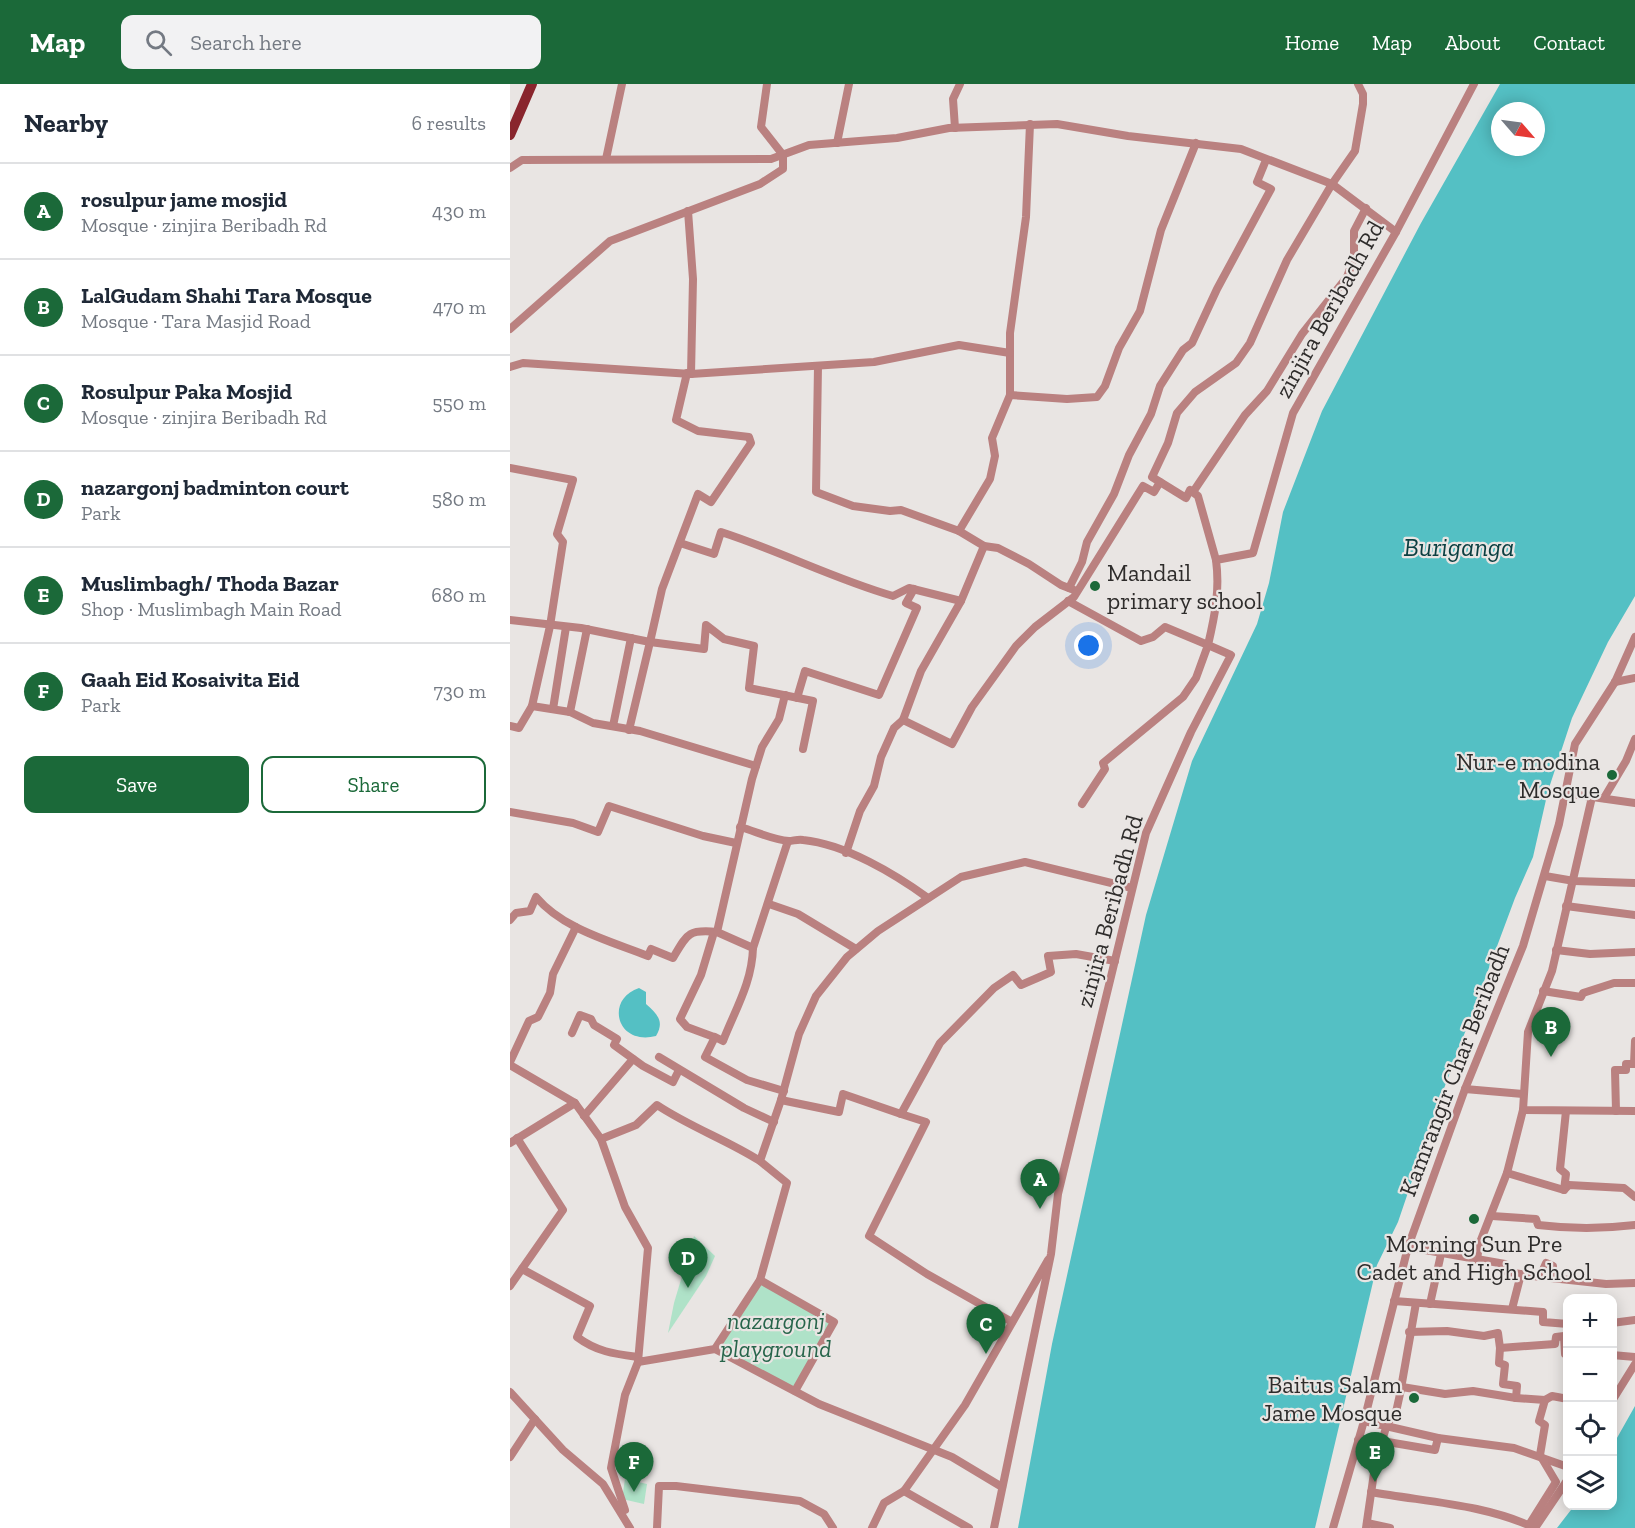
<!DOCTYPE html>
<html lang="en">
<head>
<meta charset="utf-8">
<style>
  body { margin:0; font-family:"Zilla Slab",serif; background:#f2f2f3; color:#1f2937 }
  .controls { position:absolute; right:18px; bottom:18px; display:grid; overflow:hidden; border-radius:12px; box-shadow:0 3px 15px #0003 }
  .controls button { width:54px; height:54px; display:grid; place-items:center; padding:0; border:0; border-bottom:2px solid #e0e1e3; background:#fff; color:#1f2937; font:30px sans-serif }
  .compass { position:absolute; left:981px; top:18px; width:54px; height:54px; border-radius:50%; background:#fff; box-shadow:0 3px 15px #0003; rotate:118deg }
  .you { position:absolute; left:579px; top:562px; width:21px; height:21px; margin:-15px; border:4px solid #fff; border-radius:50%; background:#1a73e8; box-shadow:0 0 0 9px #1a73e833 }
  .badge { display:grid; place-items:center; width:39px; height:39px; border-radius:50%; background:#1b6939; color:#fff; font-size:20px; font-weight:700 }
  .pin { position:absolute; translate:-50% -50px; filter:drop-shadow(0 2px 3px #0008) }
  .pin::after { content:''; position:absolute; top:32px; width:21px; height:18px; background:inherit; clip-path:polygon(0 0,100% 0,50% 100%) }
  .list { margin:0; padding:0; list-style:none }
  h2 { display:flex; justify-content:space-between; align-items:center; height:78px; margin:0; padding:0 24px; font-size:26px }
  h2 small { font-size:20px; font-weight:400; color:#747a83 }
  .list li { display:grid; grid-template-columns:39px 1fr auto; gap:18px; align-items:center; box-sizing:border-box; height:96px; padding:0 24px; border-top:2px solid #e0e1e3 }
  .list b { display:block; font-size:22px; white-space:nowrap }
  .list p { margin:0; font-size:20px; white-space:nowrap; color:#747a83 }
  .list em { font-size:20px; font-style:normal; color:#747a83 }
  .actions { display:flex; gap:12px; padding:18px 24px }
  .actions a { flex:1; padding:14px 0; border:2px solid #1b6939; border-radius:12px; text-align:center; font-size:21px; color:#1b6939 }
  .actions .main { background:#1b6939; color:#fff }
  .icon { flex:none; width:33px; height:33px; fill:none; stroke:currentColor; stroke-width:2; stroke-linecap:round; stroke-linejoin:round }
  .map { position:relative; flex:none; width:1125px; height:1444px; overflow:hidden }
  header { display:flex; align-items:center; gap:36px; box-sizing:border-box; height:84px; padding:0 30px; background:#1b6939; color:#fff }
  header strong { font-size:28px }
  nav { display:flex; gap:33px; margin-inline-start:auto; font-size:21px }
  .search { width:420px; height:54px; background:#f2f2f3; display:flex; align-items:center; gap:15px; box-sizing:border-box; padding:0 21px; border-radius:12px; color:#747a83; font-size:22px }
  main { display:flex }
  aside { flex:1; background:#fff }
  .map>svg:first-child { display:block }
</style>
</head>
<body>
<header>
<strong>Map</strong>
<div class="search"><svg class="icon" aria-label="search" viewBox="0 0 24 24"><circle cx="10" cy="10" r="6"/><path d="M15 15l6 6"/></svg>Search here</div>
<nav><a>Home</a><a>Map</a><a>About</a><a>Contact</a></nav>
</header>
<main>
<aside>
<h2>Nearby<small>6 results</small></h2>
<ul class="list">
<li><span class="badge">A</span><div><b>rosulpur jame mosjid</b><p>Mosque · zinjira Beribadh Rd</p></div><em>430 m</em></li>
<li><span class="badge">B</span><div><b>LalGudam Shahi Tara Mosque</b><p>Mosque · Tara Masjid Road</p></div><em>470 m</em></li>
<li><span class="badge">C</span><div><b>Rosulpur Paka Mosjid</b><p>Mosque · zinjira Beribadh Rd</p></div><em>550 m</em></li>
<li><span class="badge">D</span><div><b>nazargonj badminton court</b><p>Park</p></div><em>580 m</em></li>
<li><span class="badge">E</span><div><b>Muslimbagh/ Thoda Bazar</b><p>Shop · Muslimbagh Main Road</p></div><em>680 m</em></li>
<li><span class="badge">F</span><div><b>Gaah Eid Kosaivita Eid</b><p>Park</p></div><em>730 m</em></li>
</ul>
<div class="actions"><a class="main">Save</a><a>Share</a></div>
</aside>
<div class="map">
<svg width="1125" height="1444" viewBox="0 0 1125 1444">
  <rect width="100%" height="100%" fill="#e9e5e3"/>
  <g fill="#afe2c8">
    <path d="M 184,1152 L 205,1172 L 196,1192 L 158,1249 L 164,1219 Z"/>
    <path d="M 250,1196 L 324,1238 L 285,1307 L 205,1265 Z"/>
    <path d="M 115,1395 L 137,1400 L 134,1420 L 112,1415 Z"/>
  </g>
  <g fill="#54c0c4" fill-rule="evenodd">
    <path d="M 990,0 L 1125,0 L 1125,512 L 1098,558 L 1062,634 L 1038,707 L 1023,773 L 1005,814 L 926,1026 L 888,1138 L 867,1181 L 805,1444 L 508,1444 L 542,1260 L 636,831 L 682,677 L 747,540 L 759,499 L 773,428 L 812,327 L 911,139 ZM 990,27 L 1026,27 L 1026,63 L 990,63 Z"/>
    <path d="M 129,904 L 136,908 L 136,920 C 147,930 155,937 146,952 C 106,962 95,915 129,904 Z"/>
    <path d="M 1125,1322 L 1125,1444 L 1047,1444 L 1064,1422 L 1102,1422 L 1103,1361 Z"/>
  </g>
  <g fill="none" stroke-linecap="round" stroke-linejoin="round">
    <g stroke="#ba8180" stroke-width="8">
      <path d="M 445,44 L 443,15 L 450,0"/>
      <path d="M 327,59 L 339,0"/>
      <path d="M 96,75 L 112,0"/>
      <path d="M 0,84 L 12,76 L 261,75 L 299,61 L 387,54 L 439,44 L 547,40 L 618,52 L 731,65 L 822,100 L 886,148"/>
      <path d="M 178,127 L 183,195 L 181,290"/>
      <path d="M 0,245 L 100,157 L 250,100 L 273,85 L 273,71 L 251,43 L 257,0"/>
      <path d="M 308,282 L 306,408 L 343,422 L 380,427 L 391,426 L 449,447 L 480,395 L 485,372 L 482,354 L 500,311 L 500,249 L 516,133 L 520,40"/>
      <path d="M 0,283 L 13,279 L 181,290 L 364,278 L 449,261 L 500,269"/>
      <path d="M 500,311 L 557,315 L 587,313 L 595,302 L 609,264 L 630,227 L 651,146 L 686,59"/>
      <path d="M 0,384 L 63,396 L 47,450 L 53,458 L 40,542 L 22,622 L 60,628 L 83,639 L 130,647 L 246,682"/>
      <path d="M 683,408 L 735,331 L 757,307 L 792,250 L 837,193 L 844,174 L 844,147 L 856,124"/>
      <path d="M 449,447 L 474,462 L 488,464 L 519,480 L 551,501 L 564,506"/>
      <path d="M 170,459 L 204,470 L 211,448 C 270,467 324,495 383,512 L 399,504 L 451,517 L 411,587 L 393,636 L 442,660 L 462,623 L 506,562 L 525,543 L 564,513 L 633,402 L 644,408 L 650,398"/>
      <path d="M 706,476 L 688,412 L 680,406 L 676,414 L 642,393 L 658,359 L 667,329 L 685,308 L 726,279 L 740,259 L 777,176 L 822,100 L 845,67 L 853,20 L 853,10 L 848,0"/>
      <path d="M 559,504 L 572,478 L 577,458 L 604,410 L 619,371 L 641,330 L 650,302 L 673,266 L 682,259 L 707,205 L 761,105 L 747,98 L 756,76"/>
      <path d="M 451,517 L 474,462"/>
      <path d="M 558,517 L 631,557 L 643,553 L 655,543 L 698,561 L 686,594 L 673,613 L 593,679 L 595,685 L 572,720"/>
      <path d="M 0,536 L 71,544 L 140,558 L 152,505 L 188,410 L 201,418 L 241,359 L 239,353 L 188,347 L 166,336 L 177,289"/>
      <path d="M 1105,598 L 1125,594"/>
      <path d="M 287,614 L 295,587 L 369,611 L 407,524 L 396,519 L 404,505"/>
      <path d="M 43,625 L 56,543"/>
      <path d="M 60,628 L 77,545"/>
      <path d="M 0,642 L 9,644 L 22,622"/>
      <path d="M 103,642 L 121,554"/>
      <path d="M 119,646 L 140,558 L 194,565 L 196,541 L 214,555 L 244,562 L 239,604 L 303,617 L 293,665"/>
      <path d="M 1054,709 L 1125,719"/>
      <path d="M 1082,713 L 1042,887 L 1018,948 L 1013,1026 L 1125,1027"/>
      <path d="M 1094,714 L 1116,677 L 1125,655"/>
      <path d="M 0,728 L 63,739 L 88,748 L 99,722 L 193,752 L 226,759"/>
      <path d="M 230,743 C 245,747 263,756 279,757 C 283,757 288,755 293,756 C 335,760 385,790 418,814"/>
      <path d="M 336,769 L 350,727 L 364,702 L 371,673 L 384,644 L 393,636"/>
      <path d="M 1035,792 L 1064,797 L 1125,799"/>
      <path d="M 259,820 L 288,830 L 346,865"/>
      <path d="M 1056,822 L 1125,831"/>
      <path d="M 0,836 L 6,829 L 20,827 L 26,813 C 53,845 100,857 138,872 L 141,865 L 163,874 C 177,850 178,845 207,848"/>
      <path d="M 204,848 L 191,891 L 170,935 L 177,943 L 204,953"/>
      <path d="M 243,864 L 278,757"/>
      <path d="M 1046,866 L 1080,870 L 1125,868"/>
      <path d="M 1033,907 L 1071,913 L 1073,909 L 1104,899 L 1125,899"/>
      <path d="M 62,949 L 70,931 L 81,935 L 84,941 L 107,955 L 104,961 L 133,982 L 163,998 L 169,986"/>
      <path d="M 149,973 L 234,1024 L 264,1038"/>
      <path d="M 0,978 L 19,937 L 28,933 L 40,909 L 43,890 L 66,843"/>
      <path d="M 0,981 L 65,1019 L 91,1055 L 115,1123 L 138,1164 L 128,1278 L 205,1265 L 250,1196 L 277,1099 L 250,1077 L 271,1016 L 289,950 L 306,912 L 337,873 L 368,847 L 451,793 L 515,778 L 622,804"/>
      <path d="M 955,1005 L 1013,1010"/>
      <path d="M 274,1007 L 237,996 L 195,973 L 205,953 L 213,957 C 225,926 242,899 243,864 L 207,848 L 242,695 L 252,663 L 269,635 L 275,611"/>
      <path d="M 271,1016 L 329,1028 L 333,1010 L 391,1030"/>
      <path d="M 1106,1027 L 1105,986 L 1116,986 L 1116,980 L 1124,980 L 1125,957"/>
      <path d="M 74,1032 L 123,975"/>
      <path d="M 91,1055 L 126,1041 L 147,1021 C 180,1043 217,1056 250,1077"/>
      <path d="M 0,1059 L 65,1019"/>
      <path d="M 997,1089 L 1054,1106 L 1059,1101 L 1114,1104 L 1125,1113"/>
      <path d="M 1054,1106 L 1056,1090 L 1050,1085 L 1056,1027"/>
      <path d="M 982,1132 L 1026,1135 L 1028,1141 C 1061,1145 1092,1145 1125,1141"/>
      <path d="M 898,1163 L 995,1180 L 997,1188 L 1030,1193 L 1036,1179 L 1043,1182 L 1041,1194 L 1096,1200 L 1125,1199"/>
      <path d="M 967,1176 L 969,1161 L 997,1089 L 1013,1026"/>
      <path d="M 12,1185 L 80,1222 L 67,1253 C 87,1268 105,1270 128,1273"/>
      <path d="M 250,1196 L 324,1238 L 285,1307"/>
      <path d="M 0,1202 L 53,1126 L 7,1054"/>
      <path d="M 884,1217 L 1033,1228 L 1033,1238 L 1058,1240"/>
      <path d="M 920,1220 L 931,1170"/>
      <path d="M 1002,1225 L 1011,1190"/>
      <path d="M 502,1238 L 417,1190 L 359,1152 L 416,1038 L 391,1030 L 430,959 L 484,904 L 503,891 L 511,901 L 541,888 L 538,872 L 566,870 L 605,877"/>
      <path d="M 1102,1239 L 1125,1236"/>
      <path d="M 899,1248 L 937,1247 L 974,1252 L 988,1249 L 990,1264 L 1045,1260 L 1046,1253 L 1054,1252 L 1055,1270 L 1058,1270"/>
      <path d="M 990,1264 L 989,1279 L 995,1281 L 993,1300 L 1007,1302 L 1006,1314"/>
      <path d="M 205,1265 L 309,1320 L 442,1373 L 492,1403"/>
      <path d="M 1102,1271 L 1125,1273"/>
      <path d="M 892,1303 L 935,1310 L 963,1307 L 1006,1314 L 1035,1316 L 1042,1312 L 1058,1315"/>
      <path d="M 0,1308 L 53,1366 L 93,1400 L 120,1444"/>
      <path d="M 1102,1317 L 1125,1280"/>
      <path d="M 854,1337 L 928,1354 L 1004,1364 L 1058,1383"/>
      <path d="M 848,1356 L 872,1357 L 925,1366 L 928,1354"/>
      <path d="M 0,1373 L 25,1335"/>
      <path d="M 394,1407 L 459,1444"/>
      <path d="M 861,1408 C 916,1418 974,1420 1025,1444"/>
      <path d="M 115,1426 L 101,1384 L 115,1311 L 128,1278"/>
      <path d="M 857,1439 L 880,1444"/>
      <path d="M 1019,1441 L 1046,1398 L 1030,1371 L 1035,1341 L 1029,1337 L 1035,1316"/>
      <path d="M 147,1444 L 149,1402 L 166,1402 L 290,1417 L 314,1430 L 323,1444"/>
      <path d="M 362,1444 L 374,1419 L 394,1407 L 455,1321 L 538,1176"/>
      <path d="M 484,1444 L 541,1170 L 548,1110 L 636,749 L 681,648 L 721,571 L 698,561 C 705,531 710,506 706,476 L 743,469 L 783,329 L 886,148 L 964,0"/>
      <path d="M 823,1444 L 854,1337 L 898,1163 L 955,1005 L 1013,862 L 1049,740 L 1065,660 L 1105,598 L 1125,553"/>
      <path d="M 856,1444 L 865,1382 L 877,1340 L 886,1328 L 890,1310 L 906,1219"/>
      <path d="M 1025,1444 L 1058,1395"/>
    </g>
    <path stroke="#89252d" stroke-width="10" d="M 0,51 L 22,0"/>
  </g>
  <g fill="#1b6939" stroke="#e9e5e3" stroke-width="2">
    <circle cx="585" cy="502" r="6"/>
    <circle cx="1102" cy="691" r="6"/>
    <circle cx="964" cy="1135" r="6"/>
    <circle cx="904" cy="1314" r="6"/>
  </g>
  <g text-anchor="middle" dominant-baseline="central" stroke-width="4.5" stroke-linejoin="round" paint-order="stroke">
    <g font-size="24" fill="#2e2c2b" stroke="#e9e5e3">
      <text transform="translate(819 225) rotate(-61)">zinjira Beribadh Rd</text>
      <text transform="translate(599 827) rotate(-75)">zinjira Beribadh Rd</text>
      <text transform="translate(944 986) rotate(-69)">Kamrangir Char Beribadh</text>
    </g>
    <g font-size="24" fill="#2e2c2b" stroke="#e9e5e3" text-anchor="end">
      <text x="597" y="488" text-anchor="start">Mandail<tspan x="597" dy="28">primary school</tspan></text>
      <text x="1090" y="677">Nur-e modina<tspan x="1090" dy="28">Mosque</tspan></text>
      <text x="964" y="1159" text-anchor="middle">Morning Sun Pre<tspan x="964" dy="28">Cadet and High School</tspan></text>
      <text x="892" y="1300">Baitus Salam<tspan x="892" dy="28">Jame Mosque</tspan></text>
    </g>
    <g font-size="24" font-style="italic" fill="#27654b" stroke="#e9e5e3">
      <text x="266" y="1236">nazargonj<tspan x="266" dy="28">playground</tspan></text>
    </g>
    <g font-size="26" font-style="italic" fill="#0b3f41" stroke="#e9e5e3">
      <text x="949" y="463">Buriganga</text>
    </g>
  </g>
</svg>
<div class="controls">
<button>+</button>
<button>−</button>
<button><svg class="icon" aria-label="locate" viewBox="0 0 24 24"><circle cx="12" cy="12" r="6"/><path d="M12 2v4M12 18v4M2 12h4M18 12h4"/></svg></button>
<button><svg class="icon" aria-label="layers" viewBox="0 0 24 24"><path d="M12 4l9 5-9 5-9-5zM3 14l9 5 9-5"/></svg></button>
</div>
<svg class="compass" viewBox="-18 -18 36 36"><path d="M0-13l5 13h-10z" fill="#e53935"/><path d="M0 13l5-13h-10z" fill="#747a83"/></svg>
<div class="you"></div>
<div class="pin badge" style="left:530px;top:1125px">A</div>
<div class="pin badge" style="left:1041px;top:973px">B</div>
<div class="pin badge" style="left:476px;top:1270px">C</div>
<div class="pin badge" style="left:178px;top:1204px">D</div>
<div class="pin badge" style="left:865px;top:1398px">E</div>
<div class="pin badge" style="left:124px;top:1408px">F</div>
</div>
</main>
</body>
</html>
